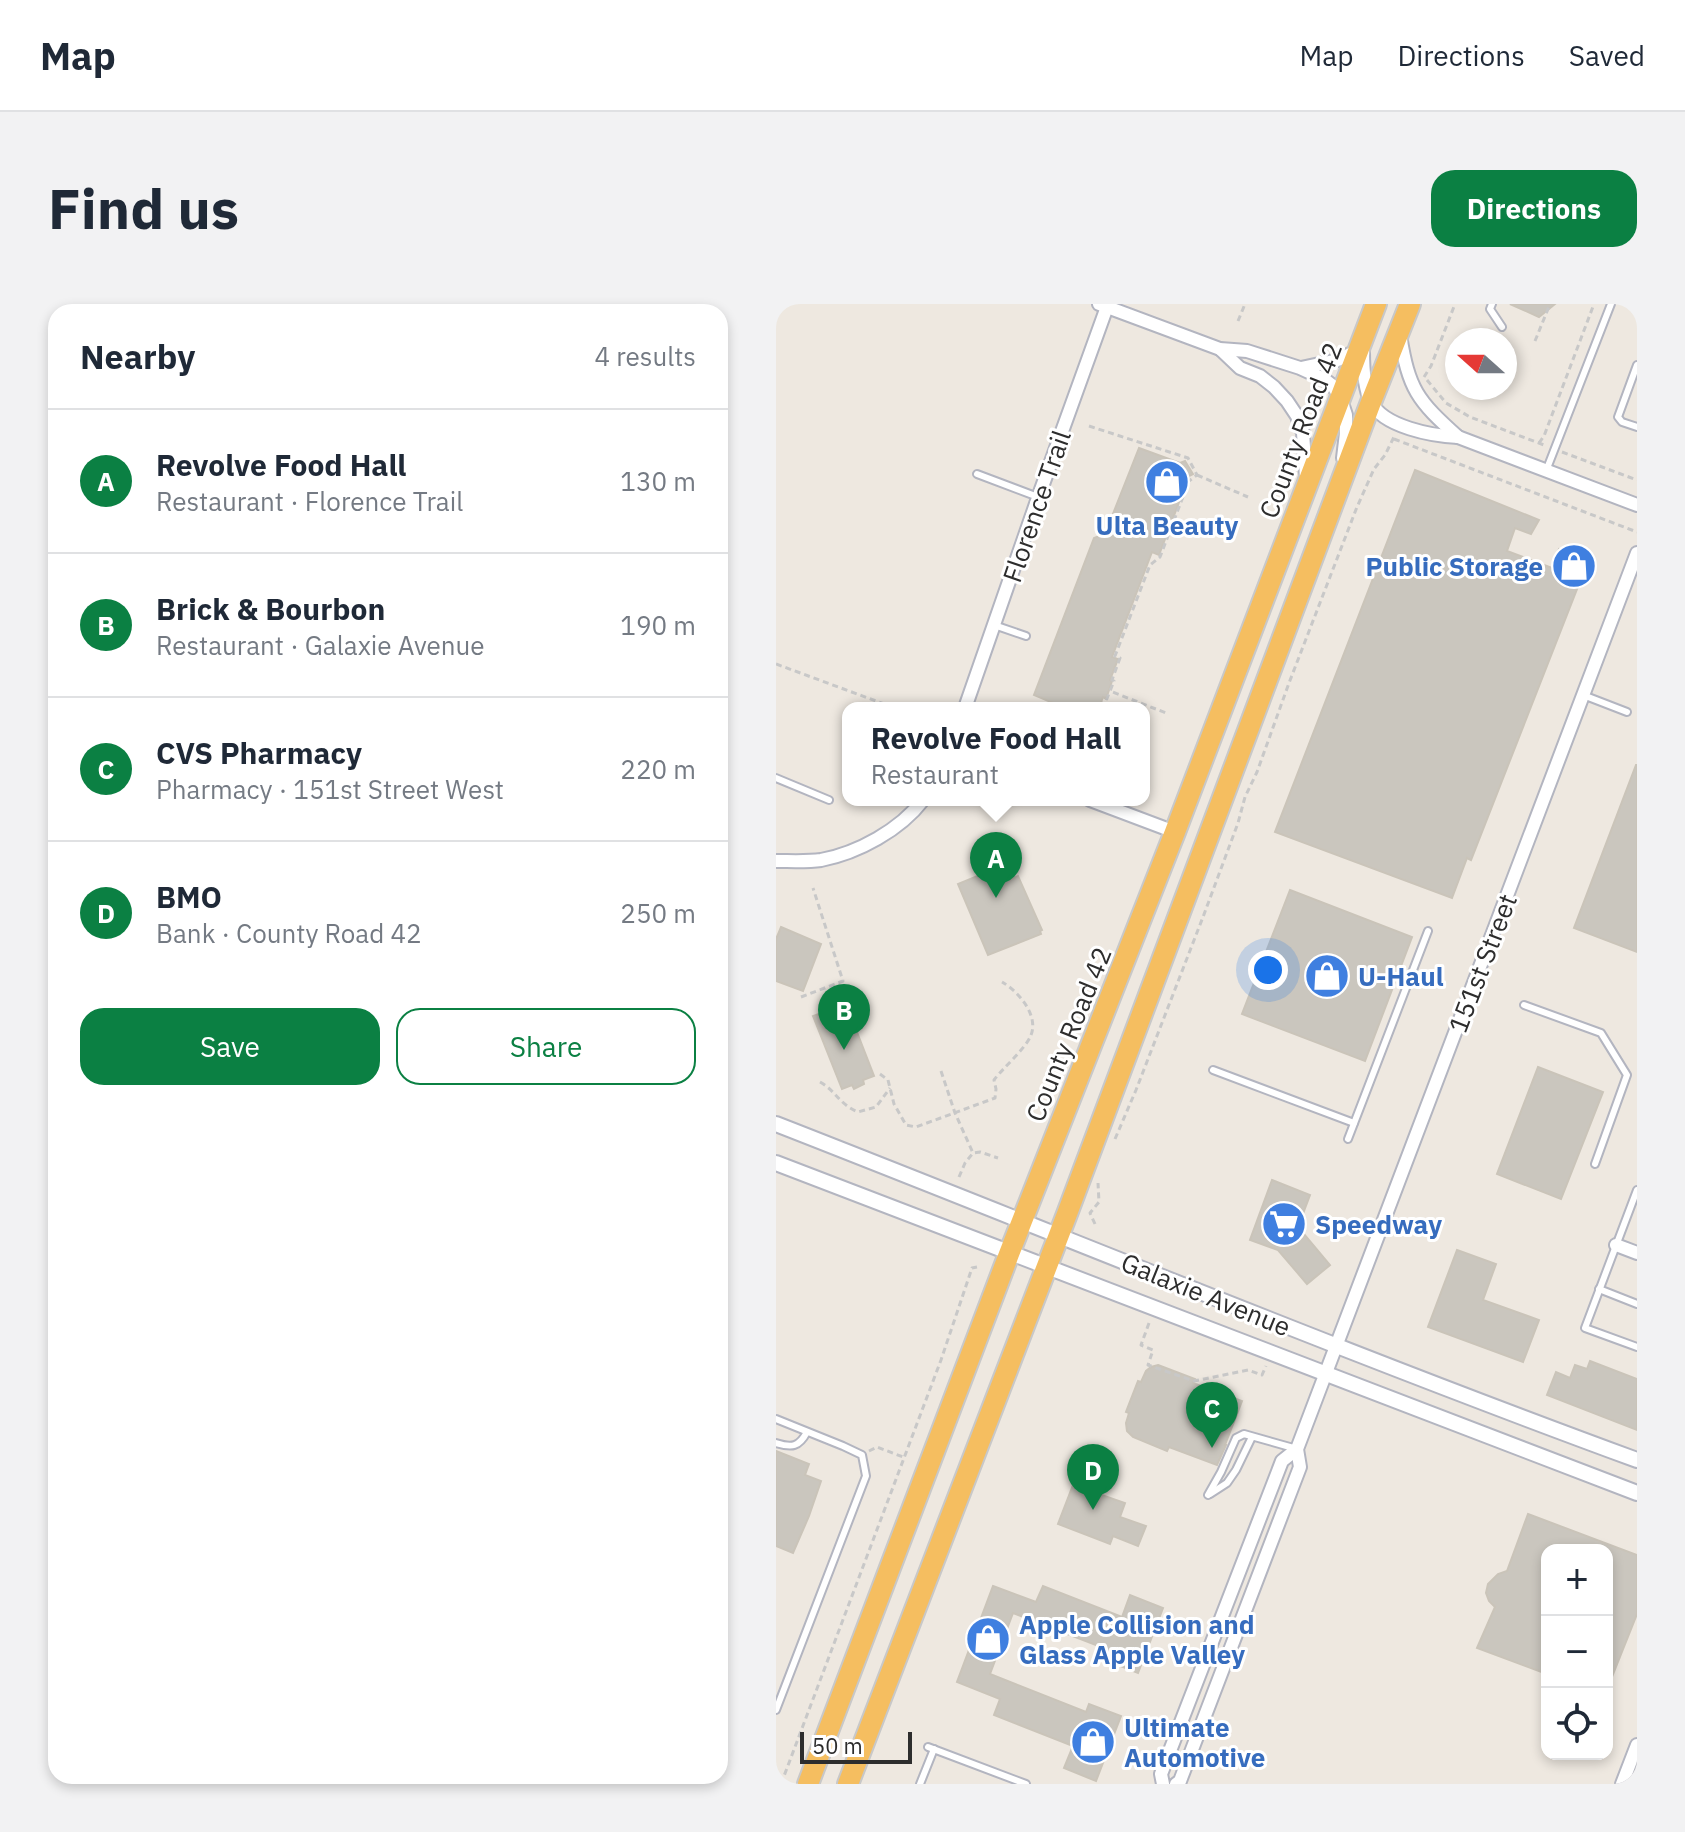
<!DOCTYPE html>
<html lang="en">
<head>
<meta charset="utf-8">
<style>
  body { margin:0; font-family:"IBM Plex Sans",sans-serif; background:#f2f2f3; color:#1f2937 }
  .controls { position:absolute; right:24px; bottom:24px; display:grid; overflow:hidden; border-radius:16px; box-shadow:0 4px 12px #0003 }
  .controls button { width:72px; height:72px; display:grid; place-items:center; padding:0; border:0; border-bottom:2px solid #e0e1e3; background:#fff; color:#1f2937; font:40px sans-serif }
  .compass { position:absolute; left:669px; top:24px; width:72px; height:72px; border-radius:50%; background:#fff; box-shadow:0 4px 12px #0003; rotate:291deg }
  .scale { position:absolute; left:24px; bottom:20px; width:112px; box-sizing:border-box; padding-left:8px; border:4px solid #2d2d2d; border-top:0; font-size:22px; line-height:28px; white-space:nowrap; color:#2d2d2d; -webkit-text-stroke:6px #fff; paint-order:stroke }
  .you { position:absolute; left:492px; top:666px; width:28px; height:28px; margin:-20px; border:6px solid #fff; border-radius:50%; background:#1a73e8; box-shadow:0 0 0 12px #1a73e833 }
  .badge { display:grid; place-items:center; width:52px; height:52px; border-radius:50%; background:#0b8043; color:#fff; font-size:26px; font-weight:700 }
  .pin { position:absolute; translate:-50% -66px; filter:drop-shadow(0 2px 4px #0008) }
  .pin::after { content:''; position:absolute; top:42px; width:28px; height:24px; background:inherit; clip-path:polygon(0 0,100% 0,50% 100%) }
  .popup { position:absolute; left:66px; top:398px; width:308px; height:104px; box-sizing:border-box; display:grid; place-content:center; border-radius:16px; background:#fff; filter:drop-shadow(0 2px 6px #0005); font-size:26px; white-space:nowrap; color:#747a83 }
  .popup b { font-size:30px; color:#1f2937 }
  .popup::after { content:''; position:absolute; left:50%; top:100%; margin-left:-16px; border:16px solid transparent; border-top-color:#fff }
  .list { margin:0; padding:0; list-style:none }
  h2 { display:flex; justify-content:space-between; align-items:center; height:104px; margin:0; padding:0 32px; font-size:34px }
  h2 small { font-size:26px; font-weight:400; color:#747a83 }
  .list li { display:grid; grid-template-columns:52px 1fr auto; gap:24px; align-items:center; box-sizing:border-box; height:144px; padding:0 32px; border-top:2px solid #e0e1e3 }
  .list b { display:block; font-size:30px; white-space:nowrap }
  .list p { margin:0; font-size:26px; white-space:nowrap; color:#747a83 }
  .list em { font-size:26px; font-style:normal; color:#747a83 }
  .actions { display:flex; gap:16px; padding:24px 32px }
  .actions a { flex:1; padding:18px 0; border:2px solid #0b8043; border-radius:24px; text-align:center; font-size:28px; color:#0b8043 }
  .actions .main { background:#0b8043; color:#fff }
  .icon { flex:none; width:44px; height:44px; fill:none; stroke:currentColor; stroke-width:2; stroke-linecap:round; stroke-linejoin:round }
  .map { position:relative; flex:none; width:861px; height:1480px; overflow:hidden; border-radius:24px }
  header { display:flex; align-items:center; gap:48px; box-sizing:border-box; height:112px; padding:0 40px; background:#fff; border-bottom:2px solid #e0e1e3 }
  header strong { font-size:38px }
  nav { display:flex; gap:44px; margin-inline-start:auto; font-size:28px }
  .intro { display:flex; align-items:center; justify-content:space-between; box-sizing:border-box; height:192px; padding:0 48px }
  h1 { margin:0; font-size:56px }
  .button { padding:20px 36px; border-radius:24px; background:#0b8043; color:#fff; font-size:28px; font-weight:700 }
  main { display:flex; gap:48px; padding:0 48px }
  aside { flex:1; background:#fff; border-radius:24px; box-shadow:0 4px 12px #0003 }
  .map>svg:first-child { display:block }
</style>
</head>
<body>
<header>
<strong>Map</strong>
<nav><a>Map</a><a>Directions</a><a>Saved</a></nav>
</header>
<div class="intro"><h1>Find us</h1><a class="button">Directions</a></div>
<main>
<aside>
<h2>Nearby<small>4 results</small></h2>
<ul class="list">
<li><span class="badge">A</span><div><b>Revolve Food Hall</b><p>Restaurant · Florence Trail</p></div><em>130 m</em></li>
<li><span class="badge">B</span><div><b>Brick &amp; Bourbon</b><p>Restaurant · Galaxie Avenue</p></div><em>190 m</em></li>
<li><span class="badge">C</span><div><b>CVS Pharmacy</b><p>Pharmacy · 151st Street West</p></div><em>220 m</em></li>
<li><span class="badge">D</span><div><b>BMO</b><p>Bank · County Road 42</p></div><em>250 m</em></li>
</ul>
<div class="actions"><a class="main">Save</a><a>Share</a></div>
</aside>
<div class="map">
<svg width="861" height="1480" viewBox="0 0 861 1480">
  <rect width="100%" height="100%" fill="#eee8e0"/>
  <g fill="#cac6be" stroke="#cac4b9" stroke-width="2">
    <path d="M 734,0 L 779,0 L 763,13 Z"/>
    <path d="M 363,144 L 404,159 L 409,157 L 417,170 L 413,172 L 383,251 L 376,248 L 336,353 L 342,355 L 334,376 L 336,377 L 330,395 L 327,393 L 323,404 L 289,404 L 258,391 L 318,234 L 329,230 Z"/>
    <path d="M 639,166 L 763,216 L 755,230 L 739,224 L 731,247 L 776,264 L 783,245 L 812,257 L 695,556 L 691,554 L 676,594 L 499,528 Z"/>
    <path d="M 860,461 L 861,461 L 861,648 L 798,624 Z"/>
    <path d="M 228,561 L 234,576 L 242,572 L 266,626 L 264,627 L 265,630 L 212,651 L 182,580 Z"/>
    <path d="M 514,586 L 636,633 L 589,757 L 466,710 Z"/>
    <path d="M 5,623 L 45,640 L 27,687 L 0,677 L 0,635 Z"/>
    <path d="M 70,700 L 98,772 L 87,776 L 88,780 L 78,785 L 76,781 L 66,785 L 37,712 Z"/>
    <path d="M 762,763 L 827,788 L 785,895 L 721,870 Z"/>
    <path d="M 496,876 L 534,891 L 522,923 L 554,961 L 531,980 L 502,946 L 474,936 Z"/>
    <path d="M 681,946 L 720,960 L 707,996 L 763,1016 L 747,1058 L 652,1023 Z"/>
    <path d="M 814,1057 L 861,1075 L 861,1126 L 771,1091 L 780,1068 L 794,1074 L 799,1061 L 811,1065 Z"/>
    <path d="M 382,1061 L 419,1075 L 417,1079 L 466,1097 L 449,1141 L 450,1141 L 441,1161 L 393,1143 L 391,1147 L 357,1133 L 351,1127 L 350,1119 L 353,1109 L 350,1108 L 362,1077 L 365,1078 L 370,1067 L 375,1063 Z"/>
    <path d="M 0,1147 L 33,1160 L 29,1171 L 45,1177 L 33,1212 L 17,1249 L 0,1242 Z"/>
    <path d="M 297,1181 L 349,1199 L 344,1213 L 370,1222 L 362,1242 L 337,1232 L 334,1240 L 282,1220 Z"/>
    <path d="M 752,1210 L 861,1251 L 861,1310 L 832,1383 L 831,1246 L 771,1246 L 771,1370 L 701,1344 L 719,1303 L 713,1297 L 710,1289 L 712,1280 L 722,1270 L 731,1267 Z"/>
    <path d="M 217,1282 L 260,1298 L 267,1282 L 346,1313 L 354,1291 L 387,1304 L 362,1369 L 329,1356 L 333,1346 L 237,1309 L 214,1370 L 310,1408 L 313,1400 L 345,1412 L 320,1477 L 288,1464 L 297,1442 L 218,1411 L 224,1395 L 181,1378 Z"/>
  </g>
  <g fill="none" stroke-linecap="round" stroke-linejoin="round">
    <g stroke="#b3b5c0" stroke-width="10">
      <g id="service">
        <path d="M 716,0 L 714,5 L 726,23"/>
        <path d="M 861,61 L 842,113 L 846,118 L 861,123"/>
        <path d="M 770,167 L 835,0"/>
        <path d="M 201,170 L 262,193"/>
        <path d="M 218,321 L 250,332"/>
        <path d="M 807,391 L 851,408"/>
        <path d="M 0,474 L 53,496"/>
        <path d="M 748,701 L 825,729 L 851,771 L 819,860"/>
        <path d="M 437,766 L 578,819"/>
        <path d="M 572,835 L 652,627"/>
        <path d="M 861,886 L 809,1024 L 861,1043"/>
        <path d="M 823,985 L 861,1000"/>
        <path d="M 0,1115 L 67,1142 L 86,1151 L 90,1172 L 0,1406"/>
        <path d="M 0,1139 C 16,1144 23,1143 31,1128"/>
        <path d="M 434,1190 L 451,1179 L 460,1166 L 476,1133"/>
        <path d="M 432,1191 L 445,1168 L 460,1134 L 468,1130 L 521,1145"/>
        <path d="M 152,1443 L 250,1480"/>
        <path d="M 144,1480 L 158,1445"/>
      </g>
    </g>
    <g stroke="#b3b5c0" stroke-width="16">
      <g id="minor">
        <path d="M 323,0 L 444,45 L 471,47 L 524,64 L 548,75 L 557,82 L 564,93 L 570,111 L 570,129 L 567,154"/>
        <path d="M 624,31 C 633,86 641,96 682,133"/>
        <path d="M 444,45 L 464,64 L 484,72 L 498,83 L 511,97 L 521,112 L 527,129 L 530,172"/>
        <path d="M 587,47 C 587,63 588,84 595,98 C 607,123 657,132 682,133 L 861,201"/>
        <path d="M 525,64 L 562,56 L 582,46"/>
        <path d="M 189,404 L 262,194 L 332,0"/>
        <path d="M 314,496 L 399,528"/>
        <path d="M 0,557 C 14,557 31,558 45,556 C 82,549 124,526 147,496"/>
        <path d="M 840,941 L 861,949"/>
        <path d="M 387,1480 L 385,1470 L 506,1157 L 521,1145"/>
        <path d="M 400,1480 L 404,1477 L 524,1163 L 521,1145 L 861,249"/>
        <path d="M 846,1480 L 861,1441"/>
      </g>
    </g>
    <g stroke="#b3b5c0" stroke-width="18">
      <g id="tertiary">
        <path d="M 0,820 C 287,932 572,1050 861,1156"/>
        <path d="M 0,859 C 286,971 574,1078 861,1189"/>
      </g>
    </g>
    <g stroke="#c8c8c8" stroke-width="24">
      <g id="trunk">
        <path d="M 32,1480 L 233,950 L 399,528 L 600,0"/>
        <path d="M 72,1480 L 291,910 L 595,98 L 634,0"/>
      </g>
    </g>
    <g stroke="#c8c8c8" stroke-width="3" stroke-dasharray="6 4" stroke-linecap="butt">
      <path d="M 462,17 L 469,0"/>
      <path d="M 759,37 L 774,0"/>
      <path d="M 648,73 L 655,62 L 679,0"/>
      <path d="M 651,76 L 670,99 L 694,113 L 768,141"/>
      <path d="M 313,122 L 412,154 L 421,171 L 413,177 L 384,253 L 374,261 L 339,352 L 344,354 L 336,376 L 338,377 L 334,387 L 390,409"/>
      <path d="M 618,135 L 861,228"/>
      <path d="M 763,139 L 768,132 L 818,0"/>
      <path d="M 786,148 L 861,176"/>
      <path d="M 421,171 L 472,193"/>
      <path d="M 0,360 L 119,404"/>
      <path d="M 325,404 L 327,399 L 330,397 L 334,387"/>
      <path d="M 25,693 L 67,677 L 37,584"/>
      <path d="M 165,767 L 179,809 L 197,849"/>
      <path d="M 104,770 L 112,776 L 118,800 L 130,821 L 140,823 L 219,794 L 220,785 L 218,776 C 226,765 251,743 255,731 C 263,711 242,687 226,678"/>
      <path d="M 44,778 C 60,787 63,800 82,808 L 100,803 L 114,784"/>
      <path d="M 339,835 L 360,786 L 427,613 L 462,519 L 469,493 L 481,468 L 513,379 L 581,203 L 598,165 L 609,151 L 618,133"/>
      <path d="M 183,873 L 189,859 L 197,849 L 204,848 L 222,854"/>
      <path d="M 319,920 L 314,909 L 323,898 L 322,879"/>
      <path d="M 373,1019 L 365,1041 L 377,1046 L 372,1061 L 418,1077 L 472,1066 L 486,1071 L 490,1062"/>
      <path d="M 93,1147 L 101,1143 L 127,1153"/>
      <path d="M 5,1480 L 165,1056 L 196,964 L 201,963"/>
    </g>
    <use href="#service" stroke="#fff" stroke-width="6"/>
    <use href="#minor" stroke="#fff" stroke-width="12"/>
    <use href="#tertiary" stroke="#fff" stroke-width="14"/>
    <use href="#trunk" stroke="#f5be60" stroke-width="20"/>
  </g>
  <defs>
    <g id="shop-disc" transform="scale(2.3)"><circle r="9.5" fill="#3f7fe0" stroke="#fff"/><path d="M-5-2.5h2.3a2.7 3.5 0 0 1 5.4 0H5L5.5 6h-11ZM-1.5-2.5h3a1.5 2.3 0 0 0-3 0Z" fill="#fff"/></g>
    <g id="supermarket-disc" transform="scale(2.3)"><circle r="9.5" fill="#3f7fe0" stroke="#fff"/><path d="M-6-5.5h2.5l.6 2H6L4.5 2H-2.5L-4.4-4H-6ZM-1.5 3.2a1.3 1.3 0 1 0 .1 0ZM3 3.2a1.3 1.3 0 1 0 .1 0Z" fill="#fff"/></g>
  </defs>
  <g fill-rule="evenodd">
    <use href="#shop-disc" x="391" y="178"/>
    <use href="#shop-disc" x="798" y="262"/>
    <use href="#shop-disc" x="551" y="672"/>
    <use href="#supermarket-disc" x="508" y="920"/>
    <use href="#shop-disc" x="212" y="1335"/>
    <use href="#shop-disc" x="317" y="1438"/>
  </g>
  <g text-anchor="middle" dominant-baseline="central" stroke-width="6" stroke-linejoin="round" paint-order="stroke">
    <g font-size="26" fill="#2d2d2d" stroke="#fff">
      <text transform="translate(524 126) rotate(-69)">County Road 42</text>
      <text transform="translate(260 202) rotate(-71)">Florence Trail</text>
      <text transform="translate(706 659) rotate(-69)">151st Street</text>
      <text transform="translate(292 730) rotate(-68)">County Road 42</text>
      <text transform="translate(430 990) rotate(22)">Galaxie Avenue</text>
    </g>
    <g font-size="26" font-weight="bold" fill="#366cbe" stroke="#fff" text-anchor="start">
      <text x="391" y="221" text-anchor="middle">Ulta Beauty</text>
      <text x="767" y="262" text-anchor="end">Public Storage</text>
      <text x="582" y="672">U-Haul</text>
      <text x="539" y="920">Speedway</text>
      <text x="243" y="1320">Apple Collision and<tspan x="243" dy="30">Glass Apple Valley</tspan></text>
      <text x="348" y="1423">Ultimate<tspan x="348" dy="30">Automotive</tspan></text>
    </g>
  </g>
</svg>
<div class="controls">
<button>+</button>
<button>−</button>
<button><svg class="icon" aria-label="locate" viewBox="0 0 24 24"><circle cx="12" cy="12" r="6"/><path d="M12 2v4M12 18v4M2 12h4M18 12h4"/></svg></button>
</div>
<svg class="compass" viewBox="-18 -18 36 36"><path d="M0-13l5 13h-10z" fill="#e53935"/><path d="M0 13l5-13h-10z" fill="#747a83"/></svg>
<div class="scale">50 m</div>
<div class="you"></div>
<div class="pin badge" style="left:220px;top:594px">A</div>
<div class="popup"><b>Revolve Food Hall</b>Restaurant</div>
<div class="pin badge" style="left:68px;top:746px">B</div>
<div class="pin badge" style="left:436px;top:1144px">C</div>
<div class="pin badge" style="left:317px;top:1206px">D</div>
</div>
</main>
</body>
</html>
